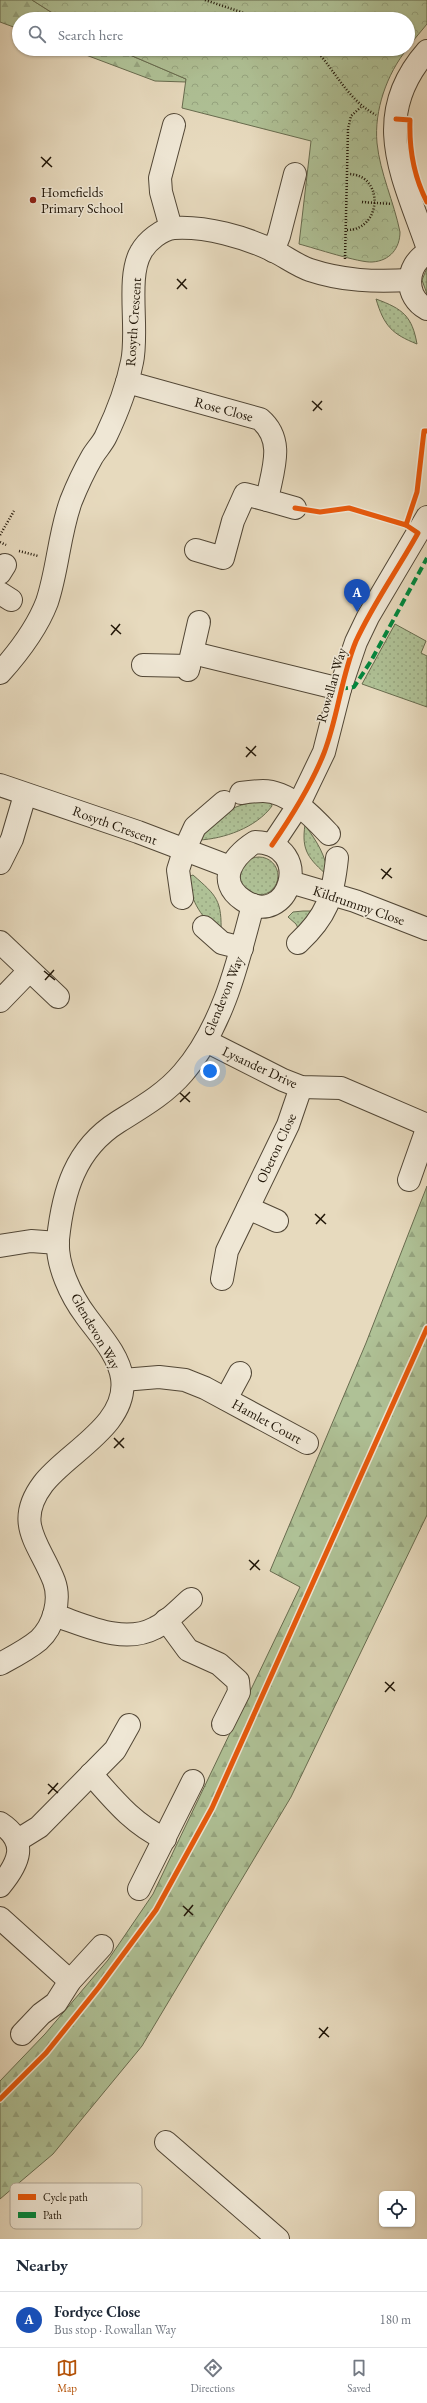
<!DOCTYPE html>
<html lang="en">
<head>
<meta charset="utf-8">
<style>
  body { margin:0; font-family:"EB Garamond",serif; background:#f2f2f3; color:#1f2937 }
  .controls { position:absolute; right:12px; bottom:12px; display:grid; overflow:hidden; border-radius:6px; box-shadow:0 1px 3px #0004 }
  .controls button { width:36px; height:36px; display:grid; place-items:center; padding:0; border:0; border-bottom:1px solid #e0e1e3; background:#fff; color:#1f2937; font:20px sans-serif }
  .you { position:absolute; left:210px; top:1071px; width:14px; height:14px; margin:-10px; border:3px solid #fff; border-radius:50%; background:#1a73e8; box-shadow:0 0 0 6px #1a73e833 }
  .badge { display:grid; place-items:center; width:26px; height:26px; border-radius:50%; background:#b45309; color:#fff; font-size:13px; font-weight:700 }
  .pin { position:absolute; translate:-50% -33px; filter:drop-shadow(0 1px 2px #0008) }
  .pin::after { content:''; position:absolute; top:21px; width:14px; height:12px; background:inherit; clip-path:polygon(0 0,100% 0,50% 100%) }
  .list { margin:0; padding:0; list-style:none }
  h2 { display:flex; justify-content:space-between; align-items:center; height:52px; margin:0; padding:0 16px; font-size:17px }
  h2 small { font-size:13px; font-weight:400; color:#747a83 }
  .list li { display:grid; grid-template-columns:26px 1fr auto; gap:12px; align-items:center; box-sizing:border-box; height:56px; padding:0 16px; border-top:1px solid #e0e1e3 }
  .list b { display:block; font-size:15px; white-space:nowrap }
  .list p { margin:0; font-size:13px; white-space:nowrap; color:#747a83 }
  .list em { font-size:13px; font-style:normal; color:#747a83 }
  .icon { flex:none; width:22px; height:22px; fill:none; stroke:currentColor; stroke-width:2; stroke-linecap:round; stroke-linejoin:round }
  .map { position:relative; flex:none; width:427px; height:2239px; overflow:hidden }
  .search { position:absolute; background:#fff; box-shadow:0 1px 3px #0004; left:12px; right:12px; top:12px; height:44px; display:flex; align-items:center; gap:10px; box-sizing:border-box; padding:0 14px; border-radius:22px; color:#747a83; font-size:15px }
  .sheet { height:108px; background:#fff }
  nav { display:flex; justify-content:space-around; align-items:center; box-sizing:border-box; height:56px; border-top:1px solid #e0e1e3; background:#fff; font-size:11px; color:#747a83 }
  nav a { display:grid; justify-items:center; gap:2px }
  nav .on { color:#b45309 }
  .map>svg:first-child { display:block }
</style>
</head>
<body>
<div class="map">
<svg width="427" height="2239" viewBox="0 0 427 2239">
  <defs>
    <pattern id="grass-dots" width="8" height="8" patternUnits="userSpaceOnUse"><rect width="8" height="8" fill="#afc196"/><path d="M2 2h.1M6 6h.1" fill="none" stroke="#96a580" stroke-width="1.8" stroke-linecap="round"/></pattern>
    <pattern id="forest-firs" width="22" height="20" patternUnits="userSpaceOnUse"><rect width="22" height="20" fill="#afc196"/><path d="M5 1l3.5 6h-7zM16 11l3.5 6h-7z" fill="#96a580"/></pattern>
    <pattern id="park-crowns" width="20" height="18" patternUnits="userSpaceOnUse"><rect width="20" height="18" fill="#afc196"/><path d="M2 6a3 3 0 1 1 6 0M12 15a3 3 0 1 1 6 0" fill="none" stroke="#96a580"/></pattern>
  </defs>
  <rect width="100%" height="100%" fill="#e7dabe"/>
  <filter id="stains"><feTurbulence type="fractalNoise" baseFrequency=".005" numOctaves="4"/><feColorMatrix values="0 0 0 0 .2 0 0 0 0 .09 0 0 0 0 .02 0 0 0 .5 -.17"/></filter>
  <radialGradient id="worn" r=".72"><stop offset=".6" stop-color="#630" stop-opacity="0"/><stop offset="1" stop-color="#630" stop-opacity=".3"/></radialGradient>
  <g fill="url(#grass-dots)" stroke="#686c4f">
    <path d="M 427,268 L 427,294 L 422,280 Z"/>
    <path d="M 376,299 C 403,309 412,316 417,344 C 392,334 384,326 376,299 Z"/>
    <path d="M 395,624 L 426,641 L 421,653 L 427,656 L 427,707 L 362,684 Z"/>
    <path d="M 262,801 L 271,802 L 272,806 C 256,828 223,839 199,840 C 218,814 230,805 262,801 Z"/>
    <path d="M 305,825 C 317,842 326,855 328,876 C 309,859 301,851 305,825 Z"/>
    <circle cx="259" cy="876" r="19"/>
    <path d="M 193,875 C 217,896 222,900 221,934 C 202,918 191,903 188,877 Z"/>
    <path d="M 303,911 L 320,911 L 300,932 L 296,924 L 288,917 L 293,912 Z"/>
  </g>
  <g fill="url(#forest-firs)" stroke="#686c4f">
    <path d="M 0,0 L 32,0 L 62,19 L 19,19 L 19,29 L 0,22 Z"/>
    <path d="M 70,49 L 116,49 L 186,79 L 186,82 L 155,81 Z"/>
    <path d="M 427,1186 L 427,1515 L 291,1797 L 142,2046 L 53,2154 L 0,2199 L 0,2081 L 45,2034 L 108,1960 L 153,1894 L 300,1587 L 270,1571 L 366,1343 Z"/>
  </g>
  <g fill="url(#park-crowns)" stroke="#686c4f">
    <path d="M 32,0 L 427,0 L 427,24 L 408,47 L 408,19 L 62,19 Z"/>
    <path d="M 116,49 L 407,49 C 387,74 374,110 377,143 C 380,173 394,202 400,232 C 400,248 390,261 372,262 C 360,263 314,248 299,244 L 311,141 L 182,108 L 186,79 Z"/>
  </g>
  <g fill="none" stroke-linecap="round" stroke-linejoin="round">
    <g stroke="#524736" stroke-width="24">
      <g id="minor">
        <path d="M 427,51 C 369,117 403,176 427,246"/>
        <path d="M 171,228 L 161,192 L 160,178 L 174,125"/>
        <path d="M 273,251 L 279,236 L 295,174"/>
        <path d="M 427,253 C 405,266 404,297 427,309"/>
        <path d="M 127,382 L 260,419 C 286,441 272,471 267,500 L 295,508"/>
        <path d="M 196,550 L 223,558 L 233,521 L 245,494 L 267,500"/>
        <path d="M 0,573 L 5,565"/>
        <path d="M 0,593 L 11,600"/>
        <path d="M 193,653 L 340,689"/>
        <path d="M 143,665 L 189,666"/>
        <path d="M 188,670 L 199,622"/>
        <path d="M 0,673 C 18,653 37,628 47,602 C 58,569 59,534 71,501 C 77,486 84,471 92,457 C 96,450 103,443 106,436 C 117,413 127,387 132,362 C 139,331 126,277 141,252 C 147,241 162,229 174,228 C 206,226 245,237 274,251 C 286,257 298,266 310,270 C 343,281 375,282 410,280"/>
        <path d="M 0,785 L 138,832 L 230,867"/>
        <path d="M 241,793 C 248,792 256,791 263,791 C 289,791 313,817 329,834"/>
        <path d="M 255,842 C 317,844 288,931 243,900 C 215,881 233,856 255,842 Z"/>
        <path d="M 272,845 L 298,806 L 324,752 L 340,689 L 356,642 L 368,617 L 427,517"/>
        <path d="M 0,863 L 12,839 L 25,795"/>
        <path d="M 290,882 L 355,901 L 427,929"/>
        <path d="M 182,898 L 178,870 L 184,851 L 195,827 L 224,802"/>
        <path d="M 204,927 L 222,943 L 242,948"/>
        <path d="M 0,942 L 58,997"/>
        <path d="M 298,943 C 327,916 333,897 337,858"/>
        <path d="M 0,1001 L 29,971"/>
        <path d="M 206,1041 L 283,1080 L 301,1087 L 341,1088 L 427,1125"/>
        <path d="M 409,1180 L 427,1129"/>
        <path d="M 248,1208 L 277,1221"/>
        <path d="M 0,1246 L 31,1241 L 58,1243"/>
        <path d="M 222,1279 L 227,1251 L 288,1125 L 301,1087"/>
        <path d="M 123,1380 L 159,1377 L 185,1380 L 205,1388 L 307,1443"/>
        <path d="M 226,1399 L 240,1373"/>
        <path d="M 54,1615 C 85,1625 123,1645 155,1628 C 168,1622 179,1609 191,1599"/>
        <path d="M 166,1620 L 188,1650 L 219,1664 L 238,1681 L 239,1692 L 223,1724"/>
        <path d="M 0,1664 C 13,1657 27,1650 39,1640 C 54,1626 61,1600 54,1581 C 40,1544 13,1524 43,1484 C 66,1453 129,1425 122,1378 C 119,1355 99,1334 86,1316 C 71,1296 56,1265 58,1239 C 63,1192 75,1149 118,1122 C 142,1107 165,1094 183,1073 C 223,1027 238,962 253,905"/>
        <path d="M 91,1774 C 114,1800 133,1824 165,1839"/>
        <path d="M 0,1823 C 29,1842 19,1863 0,1886"/>
        <path d="M 18,1840 L 39,1827 L 115,1750 L 129,1725"/>
        <path d="M 139,1889 L 193,1781"/>
        <path d="M 0,1918 L 70,1981"/>
        <path d="M 22,2034 L 41,2014 L 56,2003 L 70,1981 L 102,1946"/>
        <path d="M 166,2142 L 278,2239"/>
      </g>
    </g>
    <g stroke="#211608" stroke-width="2.5" stroke-dasharray="1 2" stroke-linecap="butt">
      <path d="M 205,0 L 262,19"/>
      <path d="M 315,49 C 336,72 348,100 376,115"/>
      <path d="M 362,202 L 392,204"/>
      <path d="M 347,230 C 382,230 385,174 348,174"/>
      <path d="M 345,259 L 348,129 L 351,116 L 361,107"/>
      <path d="M 0,535 L 14,511"/>
      <path d="M 0,542 L 6,545"/>
      <path d="M 19,551 L 38,556"/>
    </g>
    <use href="#minor" stroke="#efe7d5" stroke-width="22"/>
    <path stroke="#00873e" stroke-width="4" stroke-dasharray="8 4" stroke-linecap="butt" d="M 340,689 L 354,687 L 371,661 L 427,558"/>
    <g stroke="#efe7d5" stroke-width="8">
      <g id="cycleway">
        <path d="M 396,119 L 410,120 C 409,149 414,177 427,202"/>
        <path d="M 295,508 L 320,512 L 349,508 L 406,525 L 417,492 L 424,431 L 427,431"/>
        <path d="M 272,845 C 292,816 311,786 324,753 C 338,717 341,677 356,641 C 373,604 398,569 418,533 L 406,525"/>
        <path d="M 0,2099 L 46,2053 L 99,1987 L 156,1910 L 212,1808 L 427,1328"/>
      </g>
    </g>
    <use href="#cycleway" stroke="#e8590c" stroke-width="5"/>
  </g>
  <path fill="none" stroke="#211608" stroke-width="1.5" d="M 41,157 L 52,167M 42,167 L 51,157M 177,279 L 187,289M 177,289 L 186,279M 312,401 L 322,410M 313,411 L 322,401M 111,625 L 121,634M 111,635 L 120,624M 246,747 L 256,756M 246,757 L 256,746M 381,869 L 392,878M 382,879 L 391,868M 44,971 L 55,980M 45,980 L 54,970M 180,1093 L 190,1102M 180,1102 L 190,1092M 315,1214 L 326,1224M 316,1224 L 325,1214M 114,1438 L 124,1448M 114,1448 L 124,1438M 249,1560 L 260,1570M 250,1570 L 259,1560M 385,1682 L 395,1691M 385,1692 L 394,1682M 48,1784 L 58,1793M 48,1794 L 58,1783M 183,1906 L 193,1915M 184,1916 L 193,1905M 319,2028 L 329,2037M 319,2038 L 328,2027"/>
  <circle fill="#8f2418" stroke="#efe7d5" stroke-width="1.5" cx="33" cy="200" r="4"/>
  <g text-anchor="middle" dominant-baseline="central" stroke-width="3" stroke-linejoin="round" paint-order="stroke">
    <g font-size="14" fill="#211608" stroke="#efe7d5" text-anchor="start">
      <text x="41" y="192">Homefields<tspan x="41" dy="16">Primary School</tspan></text>
    </g>
    <g font-size="14" fill="#211608" stroke="#efe7d5">
      <text transform="translate(133 322) rotate(-86)">Rosyth Crescent</text>
      <text transform="translate(224 409) rotate(15)">Rose Close</text>
      <text transform="translate(331 685) rotate(-74)">Rowallan Way</text>
      <text transform="translate(115 825) rotate(20)">Rosyth Crescent</text>
      <text transform="translate(359 905) rotate(19)">Kildrummy Close</text>
      <text transform="translate(223 996) rotate(-68)">Glendevon Way</text>
      <text transform="translate(260 1067) rotate(25)">Lysander Drive</text>
      <text transform="translate(276 1148) rotate(-65)">Oberon Close</text>
      <text transform="translate(96 1331) rotate(60)">Glendevon Way</text>
      <text transform="translate(267 1421) rotate(29)">Hamlet Court</text>
    </g>
  </g>
  <rect x="10" y="2183" width="132" height="46" rx="6" fill="#efe7d5" stroke="#b1a898" stroke-width="1"/>
  <rect x="18" y="2194" width="18" height="6" fill="#e8590c"/>
  <rect x="18" y="2212" width="18" height="6" fill="#00873e"/>
  <g font-size="11" fill="#211608">
    <text x="43" y="2201">Cycle path</text>
    <text x="43" y="2219">Path</text>
  </g>
  <rect width="100%" height="100%" filter="url(#stains)"/>
  <rect width="100%" height="100%" fill="url(#worn)"/>
</svg>
<div class="controls">
<button><svg class="icon" aria-label="locate" viewBox="0 0 24 24"><circle cx="12" cy="12" r="6"/><path d="M12 2v4M12 18v4M2 12h4M18 12h4"/></svg></button>
</div>
<div class="you"></div>
<div class="pin badge" style="left:357px;top:612px;background:#1a4fb4">A</div>
<div class="search"><svg class="icon" aria-label="search" viewBox="0 0 24 24"><circle cx="10" cy="10" r="6"/><path d="M15 15l6 6"/></svg>Search here</div>
</div>
<section class="sheet">
<h2>Nearby<small></small></h2>
<ul class="list">
<li><span class="badge" style="background:#1a4fb4">A</span><div><b>Fordyce Close</b><p>Bus stop · Rowallan Way</p></div><em>180 m</em></li>
</ul>
</section>
<nav>
<a class="on"><svg class="icon" aria-label="map" viewBox="0 0 24 24"><path d="M3 6l6-2 6 2 6-2v14l-6 2-6-2-6 2zM9 4v14M15 6v14"/></svg>Map</a>
<a><svg class="icon" aria-label="directions" viewBox="0 0 24 24"><path d="M12 3l9 9-9 9-9-9zM9 14v-3h6M13 9l2 2-2 2"/></svg>Directions</a>
<a><svg class="icon" aria-label="saved" viewBox="0 0 24 24"><path d="M7 4h10v16l-5-4-5 4z"/></svg>Saved</a>
</nav>
</body>
</html>
